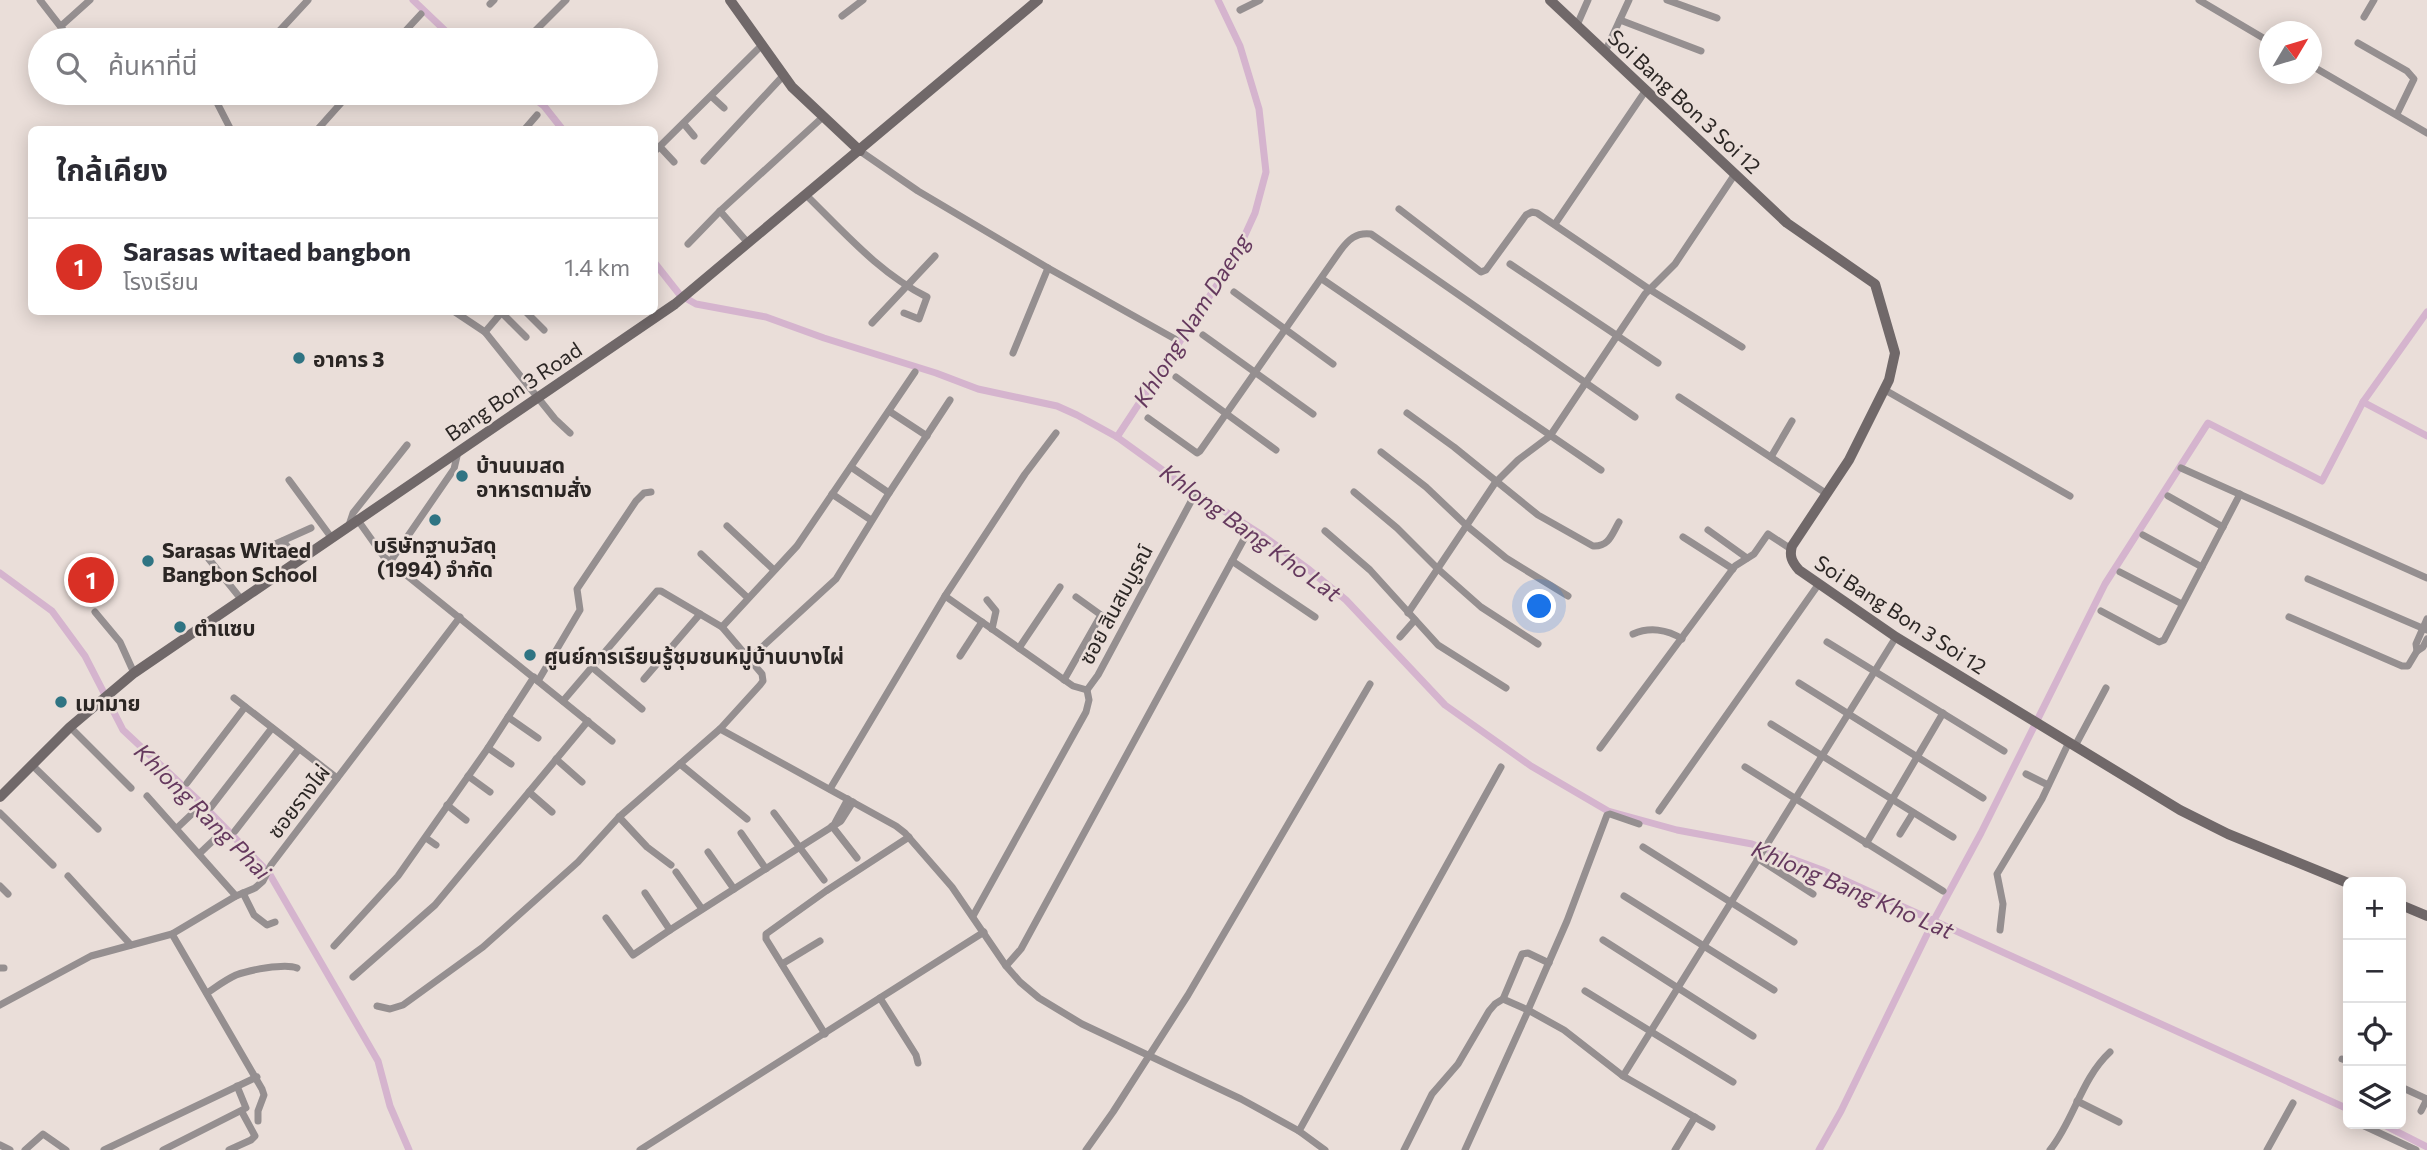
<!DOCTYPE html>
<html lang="th">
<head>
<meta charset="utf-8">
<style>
  body { margin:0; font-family:Commissioner,"Noto Sans Thai",sans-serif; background:#f7f7f7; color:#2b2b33 }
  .controls { position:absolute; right:21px; bottom:21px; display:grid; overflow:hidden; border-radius:10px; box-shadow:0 4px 18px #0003 }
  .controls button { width:63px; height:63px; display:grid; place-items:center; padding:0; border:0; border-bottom:2px solid #e1e1e2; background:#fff; color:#2b2b33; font:35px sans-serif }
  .compass { position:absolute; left:2259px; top:21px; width:63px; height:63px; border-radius:50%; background:#fff; box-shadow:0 4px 18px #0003; rotate:52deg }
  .you { position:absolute; left:1540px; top:607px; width:24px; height:24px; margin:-18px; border:5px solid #fff; border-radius:50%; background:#1a73e8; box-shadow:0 0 0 10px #1a73e833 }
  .badge { display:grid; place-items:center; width:46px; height:46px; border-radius:50%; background:#d93025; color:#fff; font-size:23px; font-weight:700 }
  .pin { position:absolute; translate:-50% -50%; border:4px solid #fff; box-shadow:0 2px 7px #0006 }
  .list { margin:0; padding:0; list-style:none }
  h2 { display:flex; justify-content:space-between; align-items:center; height:91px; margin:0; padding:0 28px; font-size:30px }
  h2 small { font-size:23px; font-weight:400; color:#7c7c81 }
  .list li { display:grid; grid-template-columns:46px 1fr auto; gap:21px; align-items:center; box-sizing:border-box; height:98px; padding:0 28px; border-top:2px solid #e1e1e2 }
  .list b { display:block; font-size:26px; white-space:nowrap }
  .list p { margin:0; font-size:23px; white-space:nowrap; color:#7c7c81 }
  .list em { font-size:23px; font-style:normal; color:#7c7c81 }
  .icon { flex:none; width:38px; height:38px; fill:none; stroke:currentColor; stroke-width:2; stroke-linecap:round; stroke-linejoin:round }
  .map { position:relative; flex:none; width:2427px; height:1150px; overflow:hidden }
  .search { position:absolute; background:#fff; box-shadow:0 4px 18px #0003; left:28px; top:28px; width:630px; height:77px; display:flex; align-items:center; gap:18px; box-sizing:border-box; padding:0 24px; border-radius:38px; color:#7c7c81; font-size:26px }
  .panel { position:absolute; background:#fff; box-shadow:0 4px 18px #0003; left:28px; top:126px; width:630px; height:189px; border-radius:10px }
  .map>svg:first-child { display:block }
</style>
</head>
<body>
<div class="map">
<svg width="2427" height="1150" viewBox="0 0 2427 1150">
  <rect width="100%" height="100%" fill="#eaded9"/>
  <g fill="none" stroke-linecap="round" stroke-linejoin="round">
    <g stroke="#d5b4ce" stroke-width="7">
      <path d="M 413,0 L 455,40"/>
      <path d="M 527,93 L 544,106 L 563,130"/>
      <path d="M 654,262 L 680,295 L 696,304 L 766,317 L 824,338 L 936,373 L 978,389 L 1057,406 L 1077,415 L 1117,437 L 1182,484 L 1262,535 L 1307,568 L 1346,600 L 1445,705 L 1531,766 L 1608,811 L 1677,830 L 1752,844 L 1822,870 L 2348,1109"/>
      <path d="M 2427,312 L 2363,402 L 2427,436"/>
      <path d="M 1117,437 L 1234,259 L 1255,213 L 1266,172 L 1259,109 L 1240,46 L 1218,0"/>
      <path d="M 0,573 L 52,611 L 85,656 L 123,730 L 198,800 L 269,873 L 378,1061 L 390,1106 L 409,1150"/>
      <path d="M 2382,1124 L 2427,1147"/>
      <path d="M 1819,1150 L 1841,1111 L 1934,920 L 1981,833 L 2105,584 L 2208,423 L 2322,481 L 2363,402"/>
    </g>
    <g stroke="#958f90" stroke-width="7">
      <path d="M 40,0 L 71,40"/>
      <path d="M 1667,0 L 1717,18"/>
      <path d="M 2199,0 L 2270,42"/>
      <path d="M 490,4 L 494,0"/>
      <path d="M 1240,10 L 1260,0"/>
      <path d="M 842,16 L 863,0"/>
      <path d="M 2364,17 L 2374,0"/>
      <path d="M 1620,20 L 1701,51"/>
      <path d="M 1577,25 L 1588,0"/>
      <path d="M 61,26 L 90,0"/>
      <path d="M 170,40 L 174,38 L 184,40"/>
      <path d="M 271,40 L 308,0"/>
      <path d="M 397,40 L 421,14"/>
      <path d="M 526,40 L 566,0"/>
      <path d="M 2358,43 L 2407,71 L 2414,79 L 2397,114"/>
      <path d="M 1605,52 L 1629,0"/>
      <path d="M 2312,66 L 2427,133"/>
      <path d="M 212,93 L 231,130"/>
      <path d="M 712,97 L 724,108"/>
      <path d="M 684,124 L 694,136"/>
      <path d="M 317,130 L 350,93"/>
      <path d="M 524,130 L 537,115"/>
      <path d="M 660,147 L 674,162"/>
      <path d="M 860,151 L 918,191 L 1048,268 L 1175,339"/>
      <path d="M 654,152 L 762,45"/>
      <path d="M 704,161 L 783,76"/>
      <path d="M 806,195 C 844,232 879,273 927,297 L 919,319 L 904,313"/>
      <path d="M 1399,209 L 1481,272 L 1486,270 L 1526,215 L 1532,212 L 1537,213 L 1649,289 L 1742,347"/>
      <path d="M 720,211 L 748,243"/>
      <path d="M 1555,224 L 1646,90"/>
      <path d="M 688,244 L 720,211 L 824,116"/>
      <path d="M 1510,264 L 1658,363"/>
      <path d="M 1322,279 L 1601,470"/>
      <path d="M 1234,292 L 1333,364"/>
      <path d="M 455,312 L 485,332 L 555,419 L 570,433"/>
      <path d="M 501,312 L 526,337"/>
      <path d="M 526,312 L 544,330"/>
      <path d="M 872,323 L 935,256"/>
      <path d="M 485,332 L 502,312"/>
      <path d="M 1203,335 L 1313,414"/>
      <path d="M 1013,353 L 1048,268"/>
      <path d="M 1176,377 L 1276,450"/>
      <path d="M 1885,390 L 2070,496"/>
      <path d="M 1679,397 L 1827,494"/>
      <path d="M 889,411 L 927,436"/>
      <path d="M 1407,413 L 1454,447 L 1538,515 L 1593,546 C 1609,547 1612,534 1619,522"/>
      <path d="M 1148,418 L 1197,453 L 1200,451 L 1340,251 C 1348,240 1356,232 1371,234 L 1635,417"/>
      <path d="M 1381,452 L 1426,487 L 1467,526 L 1506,558 L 1568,596"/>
      <path d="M 1771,457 L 1792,421"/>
      <path d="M 851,467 L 889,493"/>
      <path d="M 2181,468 L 2427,578"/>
      <path d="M 289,480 L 331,537"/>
      <path d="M 1354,492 L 1397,528 L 1438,569 L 1481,607 L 1538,644"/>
      <path d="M 832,494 L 871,520"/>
      <path d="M 2168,496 L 2223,527"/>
      <path d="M 357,519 L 384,557 L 612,741"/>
      <path d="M 349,525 L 353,513 L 407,445"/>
      <path d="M 727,526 L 774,570"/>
      <path d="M 1708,530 L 1747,558"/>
      <path d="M 1325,531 L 1370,570 L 1438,645 L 1506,688"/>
      <path d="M 2143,535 L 2202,567"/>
      <path d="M 1683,537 L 1733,569"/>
      <path d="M 283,541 L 298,560"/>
      <path d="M 262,550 L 311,528"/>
      <path d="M 701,554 L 748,598"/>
      <path d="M 208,558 L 241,599"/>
      <path d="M 1232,561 L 1315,617"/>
      <path d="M 390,562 L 454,469 L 458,452"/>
      <path d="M 2120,572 L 2182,604"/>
      <path d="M 2308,579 L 2427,630"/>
      <path d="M 945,596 L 1073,686 L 1087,690 L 1098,675 L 1195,494"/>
      <path d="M 987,600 L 996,611 L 992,629"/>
      <path d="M 2101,611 L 2159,642 L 2164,640 L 2240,494"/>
      <path d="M 95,612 L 120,642 L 134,673"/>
      <path d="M 1408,613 L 1495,483 L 1518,460 L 1550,436 L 1645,294 L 1675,264 L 1735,174"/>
      <path d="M 2289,617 L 2402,666 L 2408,666 L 2417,651 L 2416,644 L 2427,619"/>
      <path d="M 722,627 L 797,546 L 915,372"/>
      <path d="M 1633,634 C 1649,627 1667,629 1682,639"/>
      <path d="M 1400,637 L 1415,620"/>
      <path d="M 1827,642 L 2004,751"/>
      <path d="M 1019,648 L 1060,587"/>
      <path d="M 2417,651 L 2423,647 L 2427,639"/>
      <path d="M 960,656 L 982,622"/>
      <path d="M 749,659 L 836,579 L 889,493 L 950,400"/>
      <path d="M 593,668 L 642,709"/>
      <path d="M 644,679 L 700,614"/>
      <path d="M 1064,680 L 1101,615 L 1076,597"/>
      <path d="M 538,681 L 580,610 L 577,589 L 636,501 L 644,493 L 651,492"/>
      <path d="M 1799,683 L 1983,798"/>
      <path d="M 234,698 L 337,778"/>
      <path d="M 563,701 L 657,591 L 661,591 L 722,627 L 762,674 L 763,681 L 760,685 L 720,729 L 896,826 L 905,833 L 952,887 L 1006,966 L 1020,982 L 1039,998 L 1082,1024 L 1241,1099 L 1299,1131"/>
      <path d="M 508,717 L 538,738"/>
      <path d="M 1771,724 L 1953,837"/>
      <path d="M 70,727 L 131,788"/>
      <path d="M 2075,746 L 2106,688"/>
      <path d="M 488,748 L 511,764"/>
      <path d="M 1600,748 L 1735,566 L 1754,554 L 1768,534 L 1791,549"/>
      <path d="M 556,759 L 582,782"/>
      <path d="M 680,764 L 747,819"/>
      <path d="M 32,765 L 98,829"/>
      <path d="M 1745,767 L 1943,891"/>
      <path d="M 2026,774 L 2048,785"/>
      <path d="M 468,776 L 490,792"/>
      <path d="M 187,783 L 245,707"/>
      <path d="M 830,789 L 945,596 L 1025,474 L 1056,433"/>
      <path d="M 529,792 L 552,812"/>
      <path d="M 147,796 L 236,896"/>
      <path d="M 447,805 L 466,820"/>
      <path d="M 211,807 L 272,728"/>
      <path d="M 1659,811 L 1818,585"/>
      <path d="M 0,813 L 53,865"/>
      <path d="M 774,813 L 824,880"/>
      <path d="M 619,817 L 647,847 L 671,865"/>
      <path d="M 835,823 L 848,799"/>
      <path d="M 832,826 L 857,858"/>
      <path d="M 177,828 L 195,811"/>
      <path d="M 235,831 L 299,749"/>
      <path d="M 741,833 L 766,869"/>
      <path d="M 1900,834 L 1913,813"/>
      <path d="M 426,838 L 436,845"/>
      <path d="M 1866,844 L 1943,713"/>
      <path d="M 1643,847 L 1794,942"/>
      <path d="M 708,852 L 734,889 L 841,821 L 853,802"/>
      <path d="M 200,853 L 219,835"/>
      <path d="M 1757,858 L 1813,894"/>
      <path d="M 676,872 L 702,909"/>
      <path d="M 68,876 L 131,945"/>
      <path d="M 0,886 L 8,894"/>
      <path d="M 243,893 L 254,915 L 267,925 L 275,922"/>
      <path d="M 1624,896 L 1774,990"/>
      <path d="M 973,916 L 1086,712 L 1089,700 L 1087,690"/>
      <path d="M 606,918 L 633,955 L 670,930 L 645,893"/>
      <path d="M 670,930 L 734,889"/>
      <path d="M 2000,930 L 2003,904 L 1997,874 L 2042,799 L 2069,742"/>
      <path d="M 172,934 L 262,1089 L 264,1095 L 258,1111 L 258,1121"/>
      <path d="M 1603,940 L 1753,1036"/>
      <path d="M 334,946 L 398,876 L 488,748 L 534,677"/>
      <path d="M 782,964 L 820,941"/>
      <path d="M 1006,966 L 1021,949 L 1244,539"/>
      <path d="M 0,968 L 4,968"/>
      <path d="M 353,977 L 435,905 L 588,721"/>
      <path d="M 1585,991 L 1733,1082"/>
      <path d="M 207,993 C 216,987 225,980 236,975 C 249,970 285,963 297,968"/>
      <path d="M 880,998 L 916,1055 L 918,1063"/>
      <path d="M 1503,999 L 1522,954 L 1528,953 L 1549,963"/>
      <path d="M 0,1005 L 91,956 L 172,934 L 236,896 L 255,888 L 263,881 L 271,865 L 460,617"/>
      <path d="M 377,1006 L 390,1009 L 403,1005 L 483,947 L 578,862 L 619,817 L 720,729"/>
      <path d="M 1528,1010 L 1567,921 L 1607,815 L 1610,814 L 1639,824"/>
      <path d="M 825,1034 L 766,939 L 766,934 L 826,891 L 909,837"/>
      <path d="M 2342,1059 L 2348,1061"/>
      <path d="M 1623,1076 L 1896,637"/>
      <path d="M 2401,1087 L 2427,1099"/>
      <path d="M 2077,1101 L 2119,1122"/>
      <path d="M 2421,1111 L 2427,1099"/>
      <path d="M 2360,1124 L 2416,1150"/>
      <path d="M 0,1145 L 10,1150"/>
      <path d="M 25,1150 L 43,1134 L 66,1150"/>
      <path d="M 104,1150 L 257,1077"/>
      <path d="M 163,1150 L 246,1108 L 237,1086"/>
      <path d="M 229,1150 L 251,1140 L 255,1136 L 242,1112"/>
      <path d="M 640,1150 L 984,932"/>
      <path d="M 1086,1150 L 1113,1112 L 1188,995 L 1370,684"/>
      <path d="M 1325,1150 L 1299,1131 L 1501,767"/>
      <path d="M 1404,1150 L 1432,1094 L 1458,1064 L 1489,1011 L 1495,1004 L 1503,999 L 1528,1010 L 1564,1030 L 1623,1076 L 1712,1127"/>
      <path d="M 1465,1150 L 1528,1011"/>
      <path d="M 1675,1150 L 1695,1117"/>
      <path d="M 2050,1150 C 2074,1120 2081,1079 2110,1052"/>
      <path d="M 2267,1150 L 2293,1103"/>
    </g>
    <g stroke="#706869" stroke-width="10">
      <path d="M 730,0 L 792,87 L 860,151"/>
      <path d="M 1550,0 L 1787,223 L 1875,284 L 1895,353 L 1889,380 L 1849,460 L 1792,546 C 1789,556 1792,562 1799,570 L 1896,637 L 2180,810 L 2228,834 L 2348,883"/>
      <path d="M 0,797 L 70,727 L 134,673 L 675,304 L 1038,0"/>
      <path d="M 2401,905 L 2427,916"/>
    </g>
  </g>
  <g fill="#2f7483" stroke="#eaded9" stroke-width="2.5">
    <circle cx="299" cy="358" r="7"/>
    <circle cx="462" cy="476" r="7"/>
    <circle cx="435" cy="520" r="7"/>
    <circle cx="148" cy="561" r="7"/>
    <circle cx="180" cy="627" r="7"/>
    <circle cx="530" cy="655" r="7"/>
    <circle cx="61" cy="702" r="7"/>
  </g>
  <g text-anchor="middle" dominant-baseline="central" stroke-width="5" stroke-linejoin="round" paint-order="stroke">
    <g font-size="21" fill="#2b2624" stroke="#eaded9">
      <text transform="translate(1685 101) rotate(43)">Soi Bang Bon 3 Soi 12</text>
      <text transform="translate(513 391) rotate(-34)">Bang Bon 3 Road</text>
      <text transform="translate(1115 604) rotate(-62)">ซอย สินสมบูรณ์</text>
      <text transform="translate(1901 614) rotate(33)">Soi Bang Bon 3 Soi 12</text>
      <text transform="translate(298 801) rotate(-52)">ซอยรางไผ่</text>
    </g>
    <g font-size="21" font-weight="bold" fill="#2b2624" stroke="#eaded9" text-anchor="start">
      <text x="313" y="358">อาคาร 3</text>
      <text x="476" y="464">บ้านนมสด<tspan x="476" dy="24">อาหารตามสั่ง</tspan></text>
      <text x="435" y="544" text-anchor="middle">บริษัทฐานวัสดุ<tspan x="435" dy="24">(1994) จำกัด</tspan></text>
      <text x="162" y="549">Sarasas Witaed<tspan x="162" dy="24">Bangbon School</tspan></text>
      <text x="194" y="627">ตำแซบ</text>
      <text x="544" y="655">ศูนย์การเรียนรู้ชุมชนหมู่บ้านบางไผ่</text>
      <text x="75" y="702">เมามาย</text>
    </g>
    <g font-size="23" font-style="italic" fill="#65395e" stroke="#eaded9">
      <text transform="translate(1191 320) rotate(-58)">Khlong Nam Daeng</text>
      <text transform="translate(1251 532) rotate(36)">Khlong Bang Kho Lat</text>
      <text transform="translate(203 811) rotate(45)">Khlong Rang Phai</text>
      <text transform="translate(1853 889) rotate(23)">Khlong Bang Kho Lat</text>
    </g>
  </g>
</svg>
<div class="controls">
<button>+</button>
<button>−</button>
<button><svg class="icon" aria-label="locate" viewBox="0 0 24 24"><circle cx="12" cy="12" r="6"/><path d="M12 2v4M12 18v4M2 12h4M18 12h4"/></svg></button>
<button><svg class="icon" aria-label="layers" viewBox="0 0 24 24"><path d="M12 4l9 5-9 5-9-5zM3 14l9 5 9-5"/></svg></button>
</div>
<svg class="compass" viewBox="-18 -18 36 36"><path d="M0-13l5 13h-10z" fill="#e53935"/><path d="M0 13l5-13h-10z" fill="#7c7c81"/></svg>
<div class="you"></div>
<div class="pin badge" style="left:91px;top:580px">1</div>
<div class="search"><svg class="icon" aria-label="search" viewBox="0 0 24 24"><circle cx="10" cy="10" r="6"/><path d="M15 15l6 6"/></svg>ค้นหาที่นี่</div>
<section class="panel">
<h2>ใกล้เคียง<small></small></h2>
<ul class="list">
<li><span class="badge">1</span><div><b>Sarasas witaed bangbon</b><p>โรงเรียน</p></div><em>1.4 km</em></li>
</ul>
</section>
</div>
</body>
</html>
